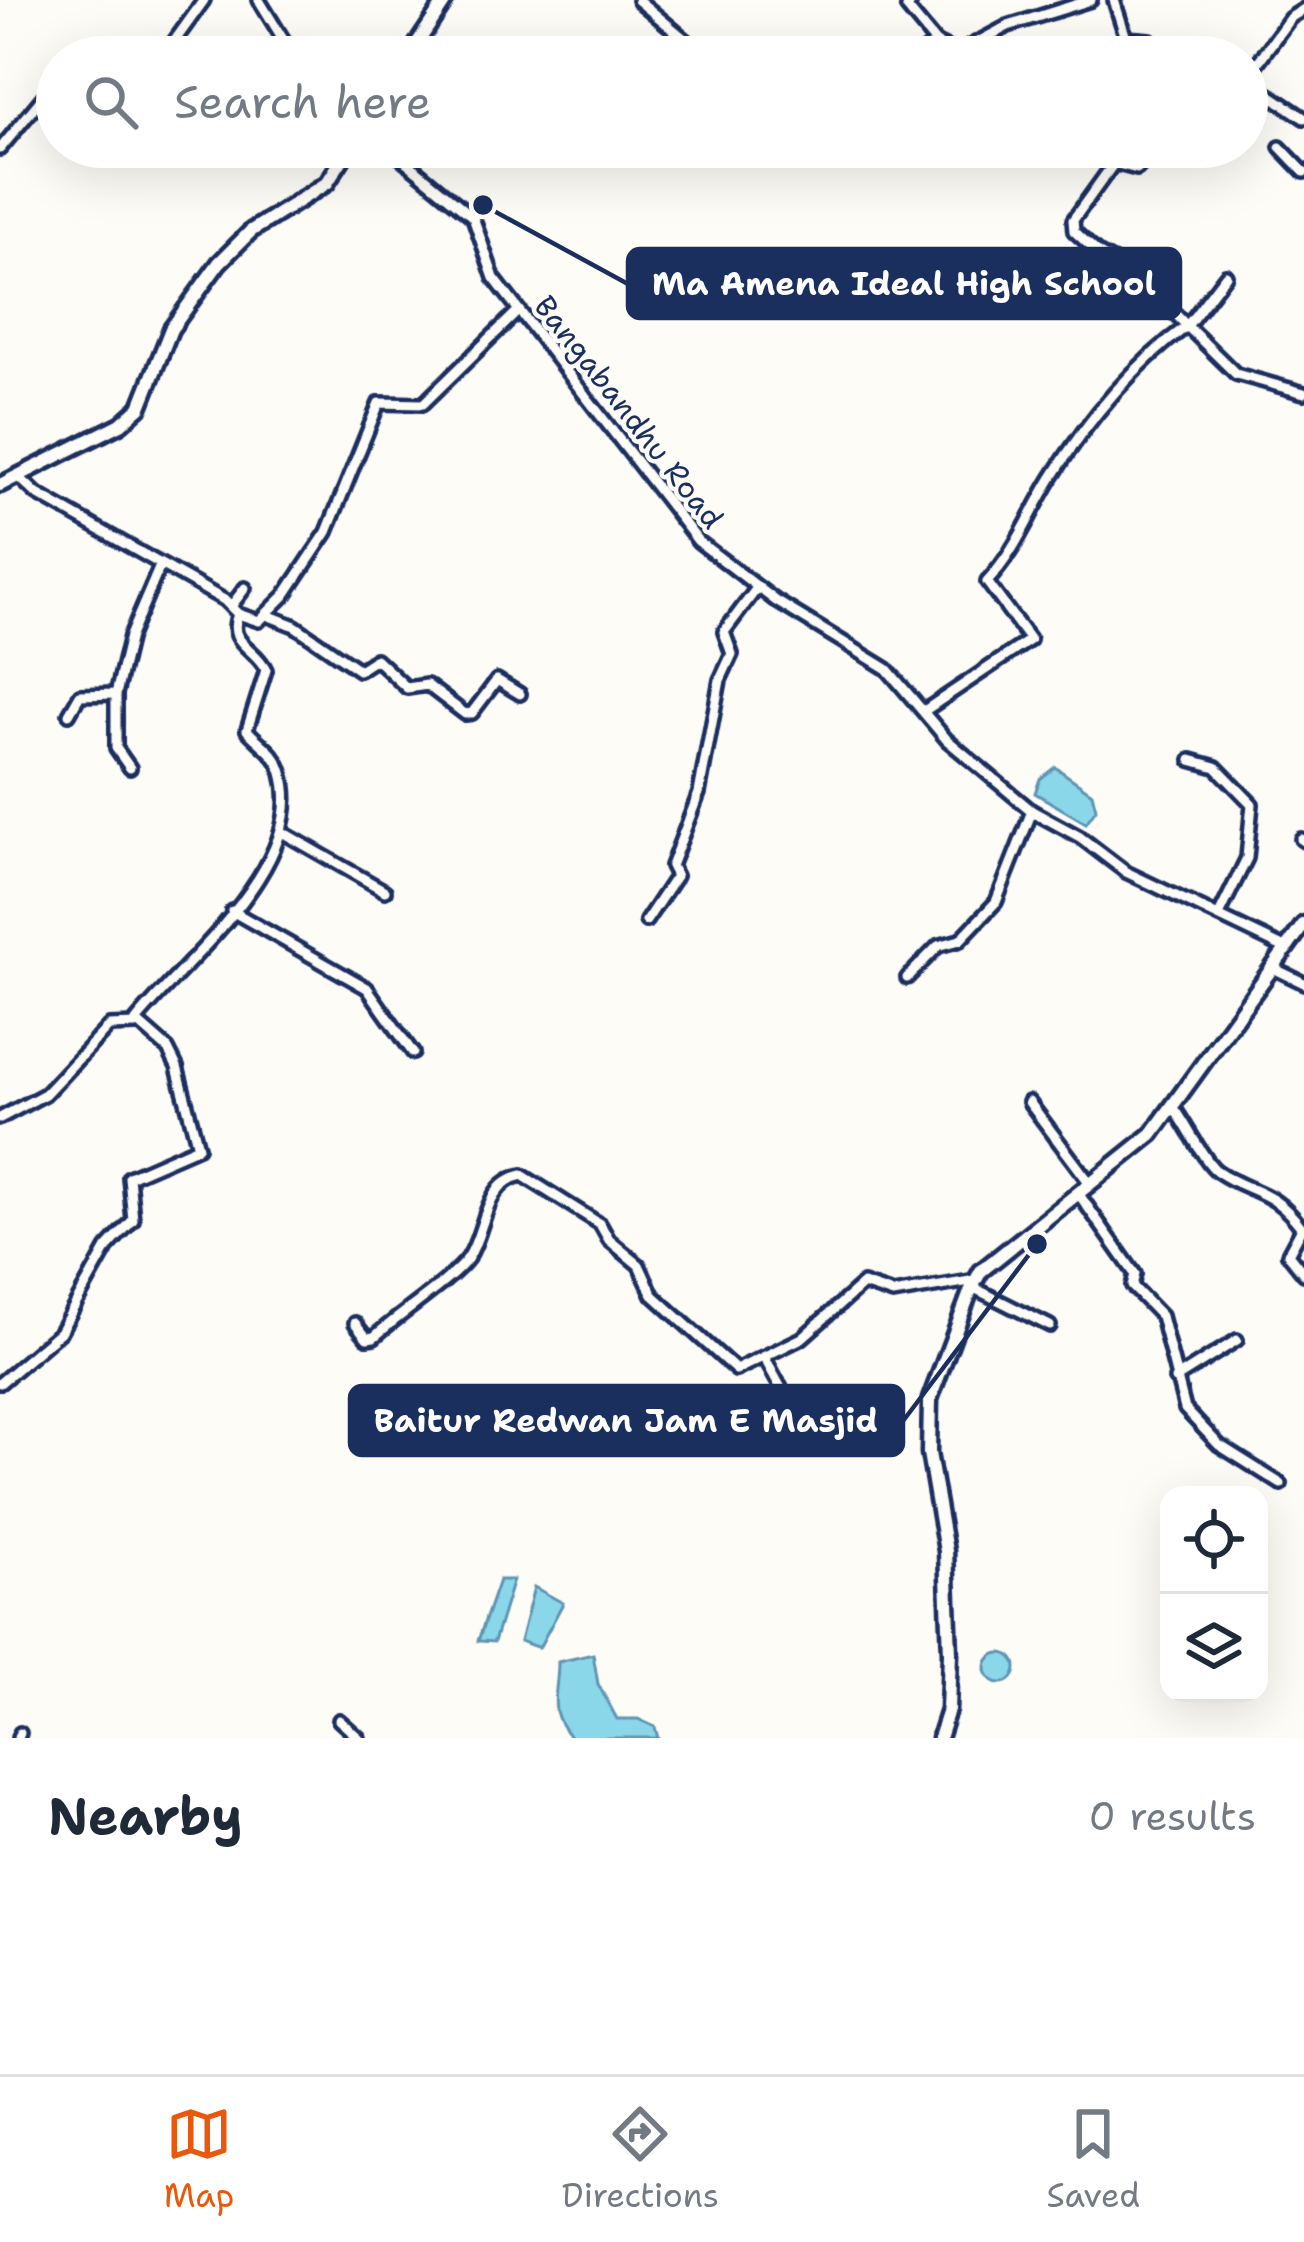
<!DOCTYPE html>
<html lang="en">
<head>
<meta charset="utf-8">
<style>
  body { margin:0; font-family:"Shantell Sans",sans-serif; background:#f6f6f7; color:#1f2937 }
  .controls { position:absolute; right:36px; bottom:36px; display:grid; overflow:hidden; border-radius:24px; box-shadow:0 12px 48px #0002 }
  .controls button { width:108px; height:108px; display:grid; place-items:center; padding:0; border:0; border-bottom:3px solid #e0e1e3; background:#fff; color:#1f2937; font:60px sans-serif }
  .list { margin:0; padding:0; list-style:none }
  h2 { display:flex; justify-content:space-between; align-items:center; height:156px; margin:0; padding:0 48px; font-size:51px }
  h2 small { font-size:39px; font-weight:400; color:#747a83 }
  .icon { flex:none; width:66px; height:66px; fill:none; stroke:currentColor; stroke-width:2; stroke-linecap:round; stroke-linejoin:round }
  .map { position:relative; flex:none; width:1304px; height:1738px; overflow:hidden }
  .search { position:absolute; background:#fff; box-shadow:0 12px 48px #0002; left:36px; right:36px; top:36px; height:132px; display:flex; align-items:center; gap:30px; box-sizing:border-box; padding:0 42px; border-radius:66px; color:#747a83; font-size:45px }
  .sheet { height:336px; background:#fff }
  nav { display:flex; justify-content:space-around; align-items:center; box-sizing:border-box; height:168px; border-top:3px solid #e0e1e3; background:#fff; font-size:33px; color:#747a83 }
  nav a { display:grid; justify-items:center; gap:6px }
  nav .on { color:#ea580c }
  .map>svg:first-child { display:block }
</style>
</head>
<body>
<div class="map">
<svg width="1304" height="1738" viewBox="0 0 1304 1738">
  <rect width="100%" height="100%" fill="#fdfcf7"/>
  <filter id="ink" filterUnits="userSpaceOnUse"><feTurbulence type="fractalNoise" baseFrequency=".00833" numOctaves="2"/><feDisplacementMap in="SourceGraphic" scale="24" xChannelSelector="R" yChannelSelector="G"/><feConvolveMatrix kernelMatrix="1 2 1 2 8 2 1 2 1" color-interpolation-filters="sRGB"/></filter>
  <g filter="url(#ink)">
    <g fill="#8bd7ea" stroke="#5e94b2" stroke-width="3">
      <path d="M 1055,767 L 1092,793 L 1096,809 L 1086,823 L 1035,793 L 1040,779 Z"/>
      <path d="M 499,1580 L 513,1580 L 494,1642 L 478,1641 Z"/>
      <path d="M 534,1587 L 563,1603 L 539,1648 L 520,1641 Z"/>
      <circle cx="1001" cy="1668" r="15"/>
      <path d="M 593,1654 L 598,1684 L 617,1719 L 638,1719 L 655,1727 L 658,1738 L 571,1738 C 546,1709 558,1696 558,1662 Z"/>
    </g>
    <g fill="none" stroke-linecap="round" stroke-linejoin="round">
      <g stroke="#1b2f5e" stroke-width="18">
        <g id="minor">
          <path d="M 259,0 L 294,57"/>
          <path d="M 638,0 L 706,57"/>
          <path d="M 912,0 L 907,8 L 936,43 L 916,57"/>
          <path d="M 1114,0 L 1126,38 L 1150,40 L 1156,57"/>
          <path d="M 1304,9 L 1290,18 L 1250,73 L 1264,91 L 1304,118"/>
          <path d="M 936,43 L 957,53 L 1008,26 L 1091,0"/>
          <path d="M 163,57 L 204,0"/>
          <path d="M 388,147 L 473,217 L 494,278 L 698,541 L 776,601 L 887,669 L 947,740 L 1032,811 L 1080,837 L 1126,872 L 1287,949"/>
          <path d="M 793,147 L 803,157 L 813,147"/>
          <path d="M 1158,147 L 1137,169 L 1114,163 L 1073,220 L 1074,231 L 1099,254 L 1138,275 L 1187,326 L 1226,275"/>
          <path d="M 1280,147 L 1304,172"/>
          <path d="M 0,149 L 48,91 L 57,93"/>
          <path d="M 19,477 L 37,494 L 224,600 L 238,614"/>
          <path d="M 232,605 L 245,588"/>
          <path d="M 267,615 L 295,626 L 359,670 L 376,659 L 407,688 L 427,685 L 465,714 L 472,713 L 497,680 L 520,694"/>
          <path d="M 116,694 L 116,748 L 130,768"/>
          <path d="M 924,711 L 1030,640 L 987,582 C 1016,551 1029,515 1051,479 C 1088,419 1131,367 1187,326 L 1236,374 L 1304,393"/>
          <path d="M 69,714 L 80,695 L 116,694 L 130,636 L 160,566"/>
          <path d="M 1191,760 L 1216,767 L 1252,804 L 1247,858 L 1220,913"/>
          <path d="M 282,832 L 385,891"/>
          <path d="M 1301,839 L 1304,841"/>
          <path d="M 232,911 L 367,988 L 413,1053"/>
          <path d="M 646,921 L 676,876 L 671,866 L 699,793 L 720,680 L 732,654 L 724,632 L 757,588"/>
          <path d="M 1273,968 L 1304,983"/>
          <path d="M 907,978 L 938,946 L 960,940 L 996,902 L 1032,811"/>
          <path d="M 1029,1102 L 1089,1182"/>
          <path d="M 1174,1108 C 1185,1122 1205,1163 1217,1171 C 1252,1195 1271,1187 1302,1228 L 1288,1254 L 1304,1274"/>
          <path d="M 0,1118 L 45,1094 L 109,1026 L 136,1025"/>
          <path d="M 1078,1193 L 1135,1274 L 1132,1286 L 1161,1316 L 1185,1409 L 1219,1445 L 1281,1484"/>
          <path d="M 972,1287 L 1050,1326"/>
          <path d="M 355,1323 L 367,1338 L 374,1337 C 398,1315 452,1280 468,1258 C 486,1231 483,1183 522,1175 L 600,1224 L 609,1240 L 639,1265 L 653,1295 L 736,1370 L 802,1338 L 863,1284 L 893,1294 L 976,1280"/>
          <path d="M 764,1357 L 811,1443"/>
          <path d="M 1175,1379 L 1237,1340"/>
          <path d="M 0,1383 L 60,1332 L 107,1248 L 133,1220 L 129,1177 L 198,1147 L 177,1067 L 168,1049 L 136,1021 C 187,958 308,864 282,773 C 277,753 259,744 247,730 L 266,670 C 256,647 226,644 238,614 L 259,621 L 285,595 L 327,532 L 379,403 L 423,404 L 518,311"/>
          <path d="M 339,1720 L 359,1738"/>
          <path d="M 18,1738 L 20,1733"/>
        </g>
      </g>
      <g stroke="#1b2f5e" stroke-width="21">
        <g id="tertiary">
          <path d="M 408,57 L 446,0"/>
          <path d="M 0,485 L 121,424 L 140,407 L 171,329 L 219,263 L 251,231 L 327,183 L 350,147"/>
          <path d="M 939,1738 L 948,1710 L 950,1653 L 946,1551 L 929,1453 L 930,1399 L 972,1287 L 981,1271 L 1152,1134 L 1304,924"/>
        </g>
      </g>
      <use href="#minor" stroke="#fdfcf7" stroke-width="9"/>
      <use href="#tertiary" stroke="#fdfcf7" stroke-width="12"/>
    </g>
  </g>
  <g text-anchor="middle" dominant-baseline="central" stroke-width="9" stroke-linejoin="round" paint-order="stroke">
    <g font-size="30" fill="#1b2f5e" stroke="#fdfcf7">
      <text transform="translate(629 412) rotate(52)">Bangabandhu Road</text>
    </g>
  </g>
  <path fill="none" stroke="#1b2f5e" stroke-width="4.5" d="M483 205L628 284M1037 1244L903 1421"/>
  <g fill="#1b2f5e" stroke="#fdfcf7" stroke-width="4.5">
    <circle cx="483" cy="205" r="12"/>
    <circle cx="1037" cy="1244" r="12"/>
  </g>
  <g fill="#1b2f5e" stroke="#1b2f5e" stroke-width="4.5">
    <rect x="628" y="249" width="552" height="69" rx="12"/>
    <rect x="350" y="1386" width="553" height="69" rx="12"/>
  </g>
  <g font-size="33" text-anchor="middle" font-weight="bold" fill="#fff">
    <text x="904" y="295">Ma Amena Ideal High School</text>
    <text x="626" y="1432">Baitur Redwan Jam E Masjid</text>
  </g>
</svg>
<div class="controls">
<button><svg class="icon" aria-label="locate" viewBox="0 0 24 24"><circle cx="12" cy="12" r="6"/><path d="M12 2v4M12 18v4M2 12h4M18 12h4"/></svg></button>
<button><svg class="icon" aria-label="layers" viewBox="0 0 24 24"><path d="M12 4l9 5-9 5-9-5zM3 14l9 5 9-5"/></svg></button>
</div>
<div class="search"><svg class="icon" aria-label="search" viewBox="0 0 24 24"><circle cx="10" cy="10" r="6"/><path d="M15 15l6 6"/></svg>Search here</div>
</div>
<section class="sheet">
<h2>Nearby<small>0 results</small></h2>
<ul class="list">
</ul>
</section>
<nav>
<a class="on"><svg class="icon" aria-label="map" viewBox="0 0 24 24"><path d="M3 6l6-2 6 2 6-2v14l-6 2-6-2-6 2zM9 4v14M15 6v14"/></svg>Map</a>
<a><svg class="icon" aria-label="directions" viewBox="0 0 24 24"><path d="M12 3l9 9-9 9-9-9zM9 14v-3h6M13 9l2 2-2 2"/></svg>Directions</a>
<a><svg class="icon" aria-label="saved" viewBox="0 0 24 24"><path d="M7 4h10v16l-5-4-5 4z"/></svg>Saved</a>
</nav>
</body>
</html>
